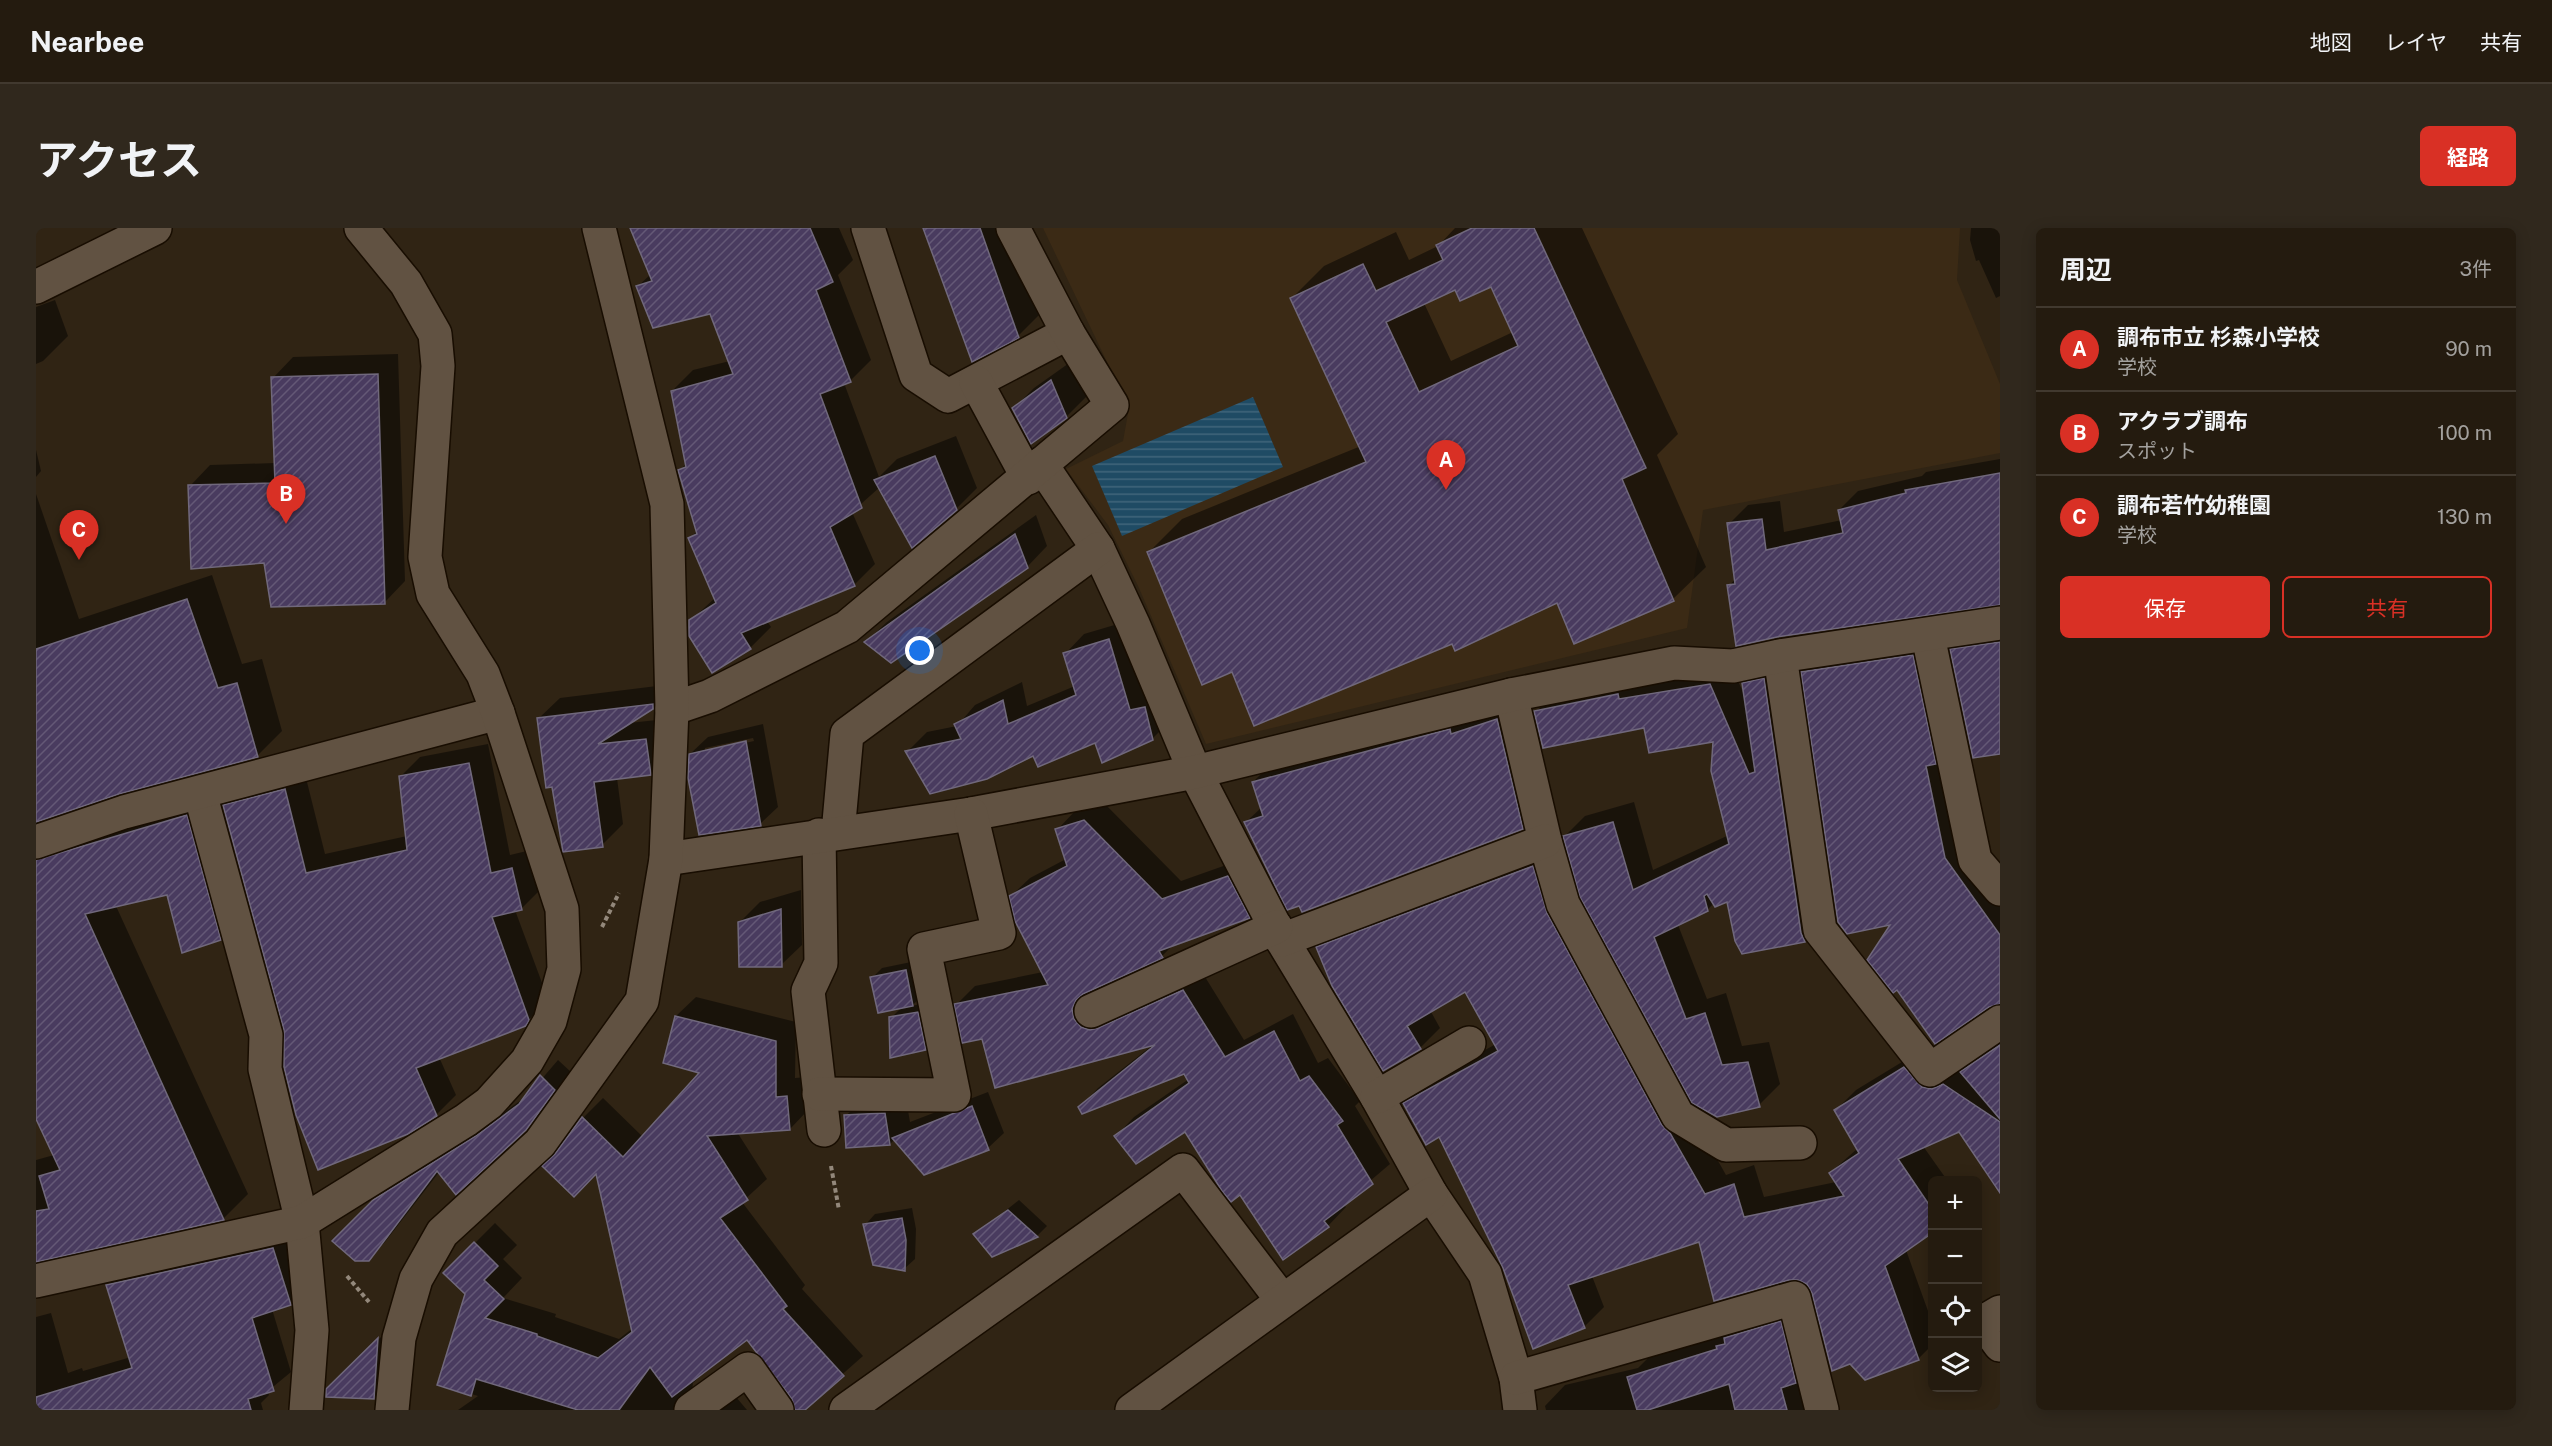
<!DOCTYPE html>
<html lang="ja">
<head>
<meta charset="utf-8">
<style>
  body { margin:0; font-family:"Public Sans","Noto Sans JP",sans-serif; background:#30281d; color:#f1f3f6 }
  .controls { position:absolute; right:18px; bottom:18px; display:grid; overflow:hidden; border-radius:9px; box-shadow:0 3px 15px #0003 }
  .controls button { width:54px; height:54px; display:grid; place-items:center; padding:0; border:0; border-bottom:2px solid #41392f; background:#241b0f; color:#f1f3f6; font:30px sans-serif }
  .you { position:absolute; left:884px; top:423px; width:21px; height:21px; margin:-15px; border:4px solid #fff; border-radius:50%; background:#1a73e8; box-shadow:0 0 0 9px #1a73e833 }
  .badge { display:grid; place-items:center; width:39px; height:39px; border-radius:50%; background:#d93025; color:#fff; font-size:20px; font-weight:700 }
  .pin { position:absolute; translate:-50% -50px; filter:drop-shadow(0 2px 3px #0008) }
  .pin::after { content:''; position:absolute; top:32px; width:21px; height:18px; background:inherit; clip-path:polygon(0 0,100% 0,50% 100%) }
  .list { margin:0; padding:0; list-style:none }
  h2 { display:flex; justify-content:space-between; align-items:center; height:78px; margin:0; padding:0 24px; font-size:26px }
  h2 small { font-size:20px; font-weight:400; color:#a3a19e }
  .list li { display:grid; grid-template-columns:39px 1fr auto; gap:18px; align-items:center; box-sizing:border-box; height:84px; padding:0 24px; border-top:2px solid #41392f }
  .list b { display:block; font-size:22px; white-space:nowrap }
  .list p { margin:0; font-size:20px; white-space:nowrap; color:#a3a19e }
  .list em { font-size:20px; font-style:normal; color:#a3a19e }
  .actions { display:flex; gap:12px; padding:18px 24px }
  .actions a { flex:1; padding:14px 0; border:2px solid #d93025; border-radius:9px; text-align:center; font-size:21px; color:#d93025 }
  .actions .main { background:#d93025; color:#fff }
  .icon { flex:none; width:33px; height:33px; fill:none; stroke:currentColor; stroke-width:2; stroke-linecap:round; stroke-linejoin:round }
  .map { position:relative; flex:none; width:1964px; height:1182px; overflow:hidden; border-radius:9px }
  header { display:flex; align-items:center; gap:36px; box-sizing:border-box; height:84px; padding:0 30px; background:#241b0f; border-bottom:2px solid #41392f }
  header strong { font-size:28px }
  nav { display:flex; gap:33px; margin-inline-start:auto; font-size:21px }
  .intro { display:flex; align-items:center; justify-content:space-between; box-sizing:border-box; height:144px; padding:0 36px }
  h1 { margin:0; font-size:42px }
  .button { padding:15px 27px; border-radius:9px; background:#d93025; color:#fff; font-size:21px; font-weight:700 }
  main { display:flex; gap:36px; padding:0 36px }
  aside { flex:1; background:#241b0f; border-radius:9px; box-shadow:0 3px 15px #0003 }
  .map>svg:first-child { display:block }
</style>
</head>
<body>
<header>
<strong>Nearbee</strong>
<nav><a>地図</a><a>レイヤ</a><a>共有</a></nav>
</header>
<div class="intro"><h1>アクセス</h1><a class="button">経路</a></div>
<main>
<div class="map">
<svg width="1964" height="1182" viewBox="0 0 1964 1182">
  <defs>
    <pattern id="water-rules" width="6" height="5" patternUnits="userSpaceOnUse" patternTransform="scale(1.5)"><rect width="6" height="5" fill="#1f4b64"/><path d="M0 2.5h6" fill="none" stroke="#40657a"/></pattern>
    <pattern id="building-hatch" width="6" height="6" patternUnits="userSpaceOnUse" patternTransform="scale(1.5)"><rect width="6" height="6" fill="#493b5f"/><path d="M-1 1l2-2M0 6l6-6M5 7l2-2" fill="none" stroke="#645876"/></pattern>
  </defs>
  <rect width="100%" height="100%" fill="#302414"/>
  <path fill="#3b2a15" d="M 1007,0 L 1924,0 L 1921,52 L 1964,156 L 1964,225 L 1667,282 L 1651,400 L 1170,516 L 1103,360 L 1072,297 L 1030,241 L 1087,213 L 1093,180 Z"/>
  <path fill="url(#water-rules)" d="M 1217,169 L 1247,239 L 1086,308 L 1056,238 Z"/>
  <g fill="#0007" fill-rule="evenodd">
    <path d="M 596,0 L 803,0 L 817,32 L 802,47 L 835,132 L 814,153 L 808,155 L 843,249 L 861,231 L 920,208 L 941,260 L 920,281 L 844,259 L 816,284 L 839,336 L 818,357 L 731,393 L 735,399 L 714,420 L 654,393 L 679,370 L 654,310 L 661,303 L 644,242 L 651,235 L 636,163 L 657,142 L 694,133 L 675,84 L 601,59 L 615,46 Z"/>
    <path d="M 889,0 L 984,0 L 1012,78 L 982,108 Z"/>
    <path d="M 1419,0 L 1546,0 L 1642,206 L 1621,227 L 1670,339 L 1637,371 L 1522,373 L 1417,414 L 1197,443 L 1113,324 L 1146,291 L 1325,218 L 1256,70 L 1288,38 L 1360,4 L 1373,32 L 1402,18 ZM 1455,57 L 1477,104 L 1415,133 L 1388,75 L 1419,60 Z"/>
    <path d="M 1935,0 L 1964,0 L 1964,68 L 1960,70 L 1943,32 L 1940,33 L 1934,12 Z"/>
    <path d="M 19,72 L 32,108 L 7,133 L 0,136 L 0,79 Z"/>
    <path d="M 362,126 L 369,353 L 349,374 L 154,258 L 174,237 L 239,235 L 237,150 L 257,129 Z"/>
    <path d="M 1036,133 L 1051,168 L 1030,189 L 996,214 L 977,181 L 998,160 Z"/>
    <path d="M 0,222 L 5,243 L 0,249 Z"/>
    <path d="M 1964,231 L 1964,375 L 1693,358 L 1699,351 L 1693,296 L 1712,277 L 1744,273 L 1748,304 L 1806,292 L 1803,282 L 1822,263 L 1886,248 L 1890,244 Z"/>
    <path d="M 0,266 L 43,391 L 176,347 L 206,436 L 226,431 L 246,503 L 221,528 L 82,565 L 6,590 L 7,595 L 175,563 L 209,686 L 184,711 L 132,666 L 80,678 L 212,966 L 187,991 L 0,1023 L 0,932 L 18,927 L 0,887 Z"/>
    <path d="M 1000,287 L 1011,318 L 991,339 L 830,414 L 851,394 Z"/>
    <path d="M 1092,393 L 1136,491 L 1116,511 L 1059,513 L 998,526 L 871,524 L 891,504 L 921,498 L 939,477 L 986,454 L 991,478 L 1039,458 L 1029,426 L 1048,406 Z"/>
    <path d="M 1964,396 L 1964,524 L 1916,422 L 1936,401 Z"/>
    <path d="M 1897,408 L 1919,515 L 1964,659 L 1964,774 L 1857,695 L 1767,444 L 1787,424 Z"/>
    <path d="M 1728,435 L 1789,692 L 1769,712 L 1707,724 L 1692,671 L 1678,675 L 1671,682 L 1642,697 L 1671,771 L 1690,765 L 1706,818 L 1733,814 L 1744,856 L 1723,877 L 1681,888 L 1529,608 L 1549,588 L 1598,574 L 1617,642 L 1693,607 L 1678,512 L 1610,498 L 1500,484 L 1520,463 L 1695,436 L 1708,467 L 1707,456 Z"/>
    <path d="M 637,456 L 637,459 L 616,480 L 593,495 L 630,491 L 635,525 L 614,546 L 581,550 L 587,596 L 566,617 L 503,490 L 524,470 Z"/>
    <path d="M 1481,472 L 1506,580 L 1486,600 L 1252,680 L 1210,594 L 1226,579 L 1217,554 L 1237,534 Z"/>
    <path d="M 727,496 L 742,579 L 724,596 L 654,526 L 672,509 ZM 717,510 L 718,513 L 669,524 L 669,520 Z"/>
    <path d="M 452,516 L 474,627 L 495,622 L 505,661 L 485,681 L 479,682 L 512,771 L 489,796 L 403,829 L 420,867 L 401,886 L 371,905 L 250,802 L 188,578 L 208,558 L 268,542 L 289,626 L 371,608 L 364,549 L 384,529 Z"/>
    <path d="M 1067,574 L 1145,653 L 1210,630 L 1231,670 L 1213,689 L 1139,715 L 1126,728 L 1054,761 L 1056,771 L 1166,744 L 1208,812 L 1257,786 L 1282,835 L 1292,830 L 1324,873 L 1319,878 L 1354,936 L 1307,976 L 1310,979 L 1292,998 L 1204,965 L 1150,901 L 1080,908 L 1098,889 L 1153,851 L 1149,844 L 1044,879 L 1062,860 L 1118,816 L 947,809 L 920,777 L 939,758 L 1007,744 L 975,668 L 994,650 L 1030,631 L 1021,602 L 1039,583 Z"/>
    <path d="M 1517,619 L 1530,664 L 1690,947 L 1718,937 L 1728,969 L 1800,954 L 1794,945 L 1822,920 L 1800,882 L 1820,862 L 1889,820 L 1932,839 L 1964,812 L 1964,951 L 1924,902 L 1887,918 L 1911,952 L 1896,952 L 1896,1003 L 1870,1022 L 1896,1094 L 1896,1117 L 1882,1131 L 1778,1065 L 1772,1055 L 1664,1012 L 1556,1048 L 1568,1079 L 1548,1099 L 1468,1040 L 1404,907 L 1369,876 L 1389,855 L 1460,816 L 1429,762 L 1394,782 L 1404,800 L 1384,820 L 1282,720 L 1302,699 Z"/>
    <path d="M 765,662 L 766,717 L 745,737 L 703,695 L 724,674 Z"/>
    <path d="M 880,733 L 887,766 L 876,778 L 892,774 L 899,811 L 889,821 L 855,790 L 866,779 L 836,750 L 846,740 Z"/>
    <path d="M 660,769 L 760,794 L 759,850 L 771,849 L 773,881 L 754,901 L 701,904 L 731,951 L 706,974 L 769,1057 L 766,1061 L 827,1128 L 766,1182 L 761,1182 L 758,1170 L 711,1110 L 674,1138 L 657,1155 L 656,1164 L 700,1169 L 711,1182 L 422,1182 L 442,1168 L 403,1156 L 430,1066 L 409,1045 L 459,995 L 481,1017 L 467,1031 L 486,1050 L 467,1070 L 520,1086 L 519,1089 L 583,1111 L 597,1100 L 561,944 L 522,925 L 547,890 L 567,870 L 607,909 L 666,844 L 640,788 Z"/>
    <path d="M 522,832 L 535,844 L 507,884 L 489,901 L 404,943 L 349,1014 L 332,1031 L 298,1013 L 355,956 L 459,891 L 492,867 Z"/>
    <path d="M 952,864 L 968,905 L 952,920 L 859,911 L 854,916 L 810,888 L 830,867 L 869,865 L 874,894 Z"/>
    <path d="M 983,972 L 1011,998 L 1001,1008 L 939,1007 Z"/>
    <path d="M 876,980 L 880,1001 L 879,1031 L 868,1041 L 829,997 L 839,986 Z"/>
    <path d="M 255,1003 L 272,1058 L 254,1075 L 236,1081 L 255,1144 L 232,1163 L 233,1167 L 225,1175 L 227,1182 L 0,1182 L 0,1089 L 15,1085 L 32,1145 L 46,1140 L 47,1143 L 95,1129 L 72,1057 L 90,1039 Z"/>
    <path d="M 1765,1074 L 1776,1182 L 1510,1182 L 1509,1178 L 1529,1157 L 1602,1140 L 1613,1129 Z"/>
    <path d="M 362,1092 L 358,1149 L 338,1170 L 292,1162 Z"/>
  </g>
  <g fill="url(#building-hatch)" stroke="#70687c" stroke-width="1.5" fill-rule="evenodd">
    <path d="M 594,0 L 774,0 L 797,54 L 780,62 L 815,154 L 784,166 L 826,280 L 794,299 L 819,358 L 705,405 L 715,421 L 676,445 L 653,408 L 653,392 L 680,375 L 652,310 L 661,306 L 642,242 L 650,239 L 635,163 L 697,146 L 674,86 L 617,100 L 600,58 L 616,53 Z"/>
    <path d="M 887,0 L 944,0 L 983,110 L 936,134 Z"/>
    <path d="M 1436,0 L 1498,0 L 1610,240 L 1586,251 L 1638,373 L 1538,416 L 1521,375 L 1419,423 L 1416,416 L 1218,498 L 1196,444 L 1166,457 L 1111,324 L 1330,234 L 1254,70 L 1327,36 L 1340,63 L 1407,32 L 1400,17 ZM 1455,59 L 1482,118 L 1383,164 L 1350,94 L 1419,62 L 1424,73 Z"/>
    <path d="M 342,146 L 349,376 L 235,379 L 228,335 L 155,341 L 152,257 L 239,255 L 235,149 Z"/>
    <path d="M 1015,152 L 1031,190 L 995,216 L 976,180 Z"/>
    <path d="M 899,228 L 921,282 L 876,320 L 838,252 Z"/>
    <path d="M 1964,245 L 1964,377 L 1741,409 L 1700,418 L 1691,357 L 1699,356 L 1691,295 L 1726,291 L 1730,322 L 1807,305 L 1802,282 L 1870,265 L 1869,262 Z"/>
    <path d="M 979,306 L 992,340 L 855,435 L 828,414 Z"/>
    <path d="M 151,371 L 182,460 L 201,455 L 222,529 L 83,566 L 0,594 L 0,421 Z"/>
    <path d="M 1073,411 L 1094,482 L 1109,479 L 1117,512 L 1066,535 L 1059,515 L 1002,539 L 997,528 L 951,551 L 894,566 L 869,523 L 925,511 L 918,496 L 967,472 L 972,496 L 1040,467 L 1027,425 Z"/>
    <path d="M 1964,414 L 1964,526 L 1937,530 L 1914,421 Z"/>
    <path d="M 1877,427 L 1900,536 L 1890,538 L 1909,630 L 1964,707 L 1964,776 L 1953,779 L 1899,816 L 1861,762 L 1857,765 L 1831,732 L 1854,697 L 1811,706 L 1802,694 L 1765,444 Z"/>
    <path d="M 1728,450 L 1765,705 L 1769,714 L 1706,726 L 1699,713 L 1691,674 L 1679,679 L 1671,666 L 1668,668 L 1672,683 L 1618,709 L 1650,791 L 1669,785 L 1686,837 L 1712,834 L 1724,879 L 1681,889 L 1656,875 L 1544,669 L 1527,608 L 1577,594 L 1597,662 L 1693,616 L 1675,543 L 1677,514 L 1613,525 L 1608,500 L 1507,520 L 1498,483 L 1582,466 L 1583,471 L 1674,456 L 1713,546 L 1719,544 L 1706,455 Z"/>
    <path d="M 617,476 L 617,481 L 562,516 L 610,511 L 615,547 L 558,554 L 567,619 L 527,624 L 516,559 L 510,560 L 501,490 Z"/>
    <path d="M 1461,491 L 1487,601 L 1266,684 L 1263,678 L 1251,682 L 1208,594 L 1227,588 L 1216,554 L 1414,501 L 1415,506 Z"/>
    <path d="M 710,513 L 725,598 L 663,607 L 652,550 L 653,526 Z"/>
    <path d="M 433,535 L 455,645 L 476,640 L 486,682 L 456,689 L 493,792 L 490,798 L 380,840 L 401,888 L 372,906 L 282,942 L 260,887 L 248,839 L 248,802 L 187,577 L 249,561 L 270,645 L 371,622 L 363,548 Z"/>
    <path d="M 151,587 L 185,712 L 146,725 L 131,667 L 49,686 L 188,992 L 0,1034 L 0,983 L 13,981 L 3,948 L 24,942 L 0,891 L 0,632 Z"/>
    <path d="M 1048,592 L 1126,671 L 1192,648 L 1214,690 L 1123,723 L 1127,730 L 1047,766 L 1040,772 L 1036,781 L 1038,791 L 1045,799 L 1054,802 L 1062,800 L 1147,762 L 1189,829 L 1238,803 L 1264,853 L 1273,848 L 1307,893 L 1301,897 L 1337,956 L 1288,993 L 1293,999 L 1247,1032 L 1204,967 L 1195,974 L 1186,963 L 1149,904 L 1100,936 L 1078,908 L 1153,855 L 1148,846 L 1046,886 L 1042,879 L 1119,817 L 959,860 L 946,811 L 926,815 L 918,776 L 1012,757 L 979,693 L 973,668 L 1031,638 L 1019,601 Z"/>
    <path d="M 1497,638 L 1511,685 L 1626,897 L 1634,905 L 1669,966 L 1698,956 L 1708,989 L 1808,968 L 1793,945 L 1823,925 L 1798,882 L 1868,839 L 1886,859 L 1896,861 L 1907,856 L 1964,894 L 1964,965 L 1923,904 L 1862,931 L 1896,981 L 1896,1005 L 1849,1038 L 1883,1132 L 1829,1152 L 1814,1136 L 1796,1143 L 1776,1065 L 1771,1056 L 1762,1052 L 1753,1052 L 1678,1073 L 1663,1014 L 1532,1057 L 1549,1100 L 1497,1121 L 1467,1040 L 1403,909 L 1390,917 L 1367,875 L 1462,823 L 1429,764 L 1371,798 L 1385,821 L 1347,843 L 1296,758 L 1280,719 Z"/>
    <path d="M 745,681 L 746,739 L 703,739 L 702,694 Z"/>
    <path d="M 870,742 L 877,778 L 842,785 L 834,749 Z"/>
    <path d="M 882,784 L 890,822 L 854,830 L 853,789 Z"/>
    <path d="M 639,788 L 740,813 L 740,869 L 751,868 L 754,902 L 671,908 L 712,972 L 684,990 L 751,1078 L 747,1081 L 808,1148 L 769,1182 L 759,1182 L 756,1171 L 711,1112 L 636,1169 L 614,1139 L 583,1182 L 542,1182 L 440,1151 L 435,1168 L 401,1157 L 429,1066 L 407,1045 L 438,1014 L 462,1038 L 448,1052 L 468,1071 L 449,1090 L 501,1106 L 501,1108 L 562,1130 L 596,1104 L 560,946 L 538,969 L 506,938 L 519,926 L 546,889 L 587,929 L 663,845 L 627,835 Z"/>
    <path d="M 1964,817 L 1964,891 L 1924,844 Z"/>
    <path d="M 504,847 L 519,862 L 490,902 L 420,967 L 401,943 L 333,1033 L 319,1033 L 296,1013 L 337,972 L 440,908 L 483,876 Z"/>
    <path d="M 936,878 L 953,922 L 888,947 L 856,910 Z"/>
    <path d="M 849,885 L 854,917 L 810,920 L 808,887 Z"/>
    <path d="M 972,982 L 1002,1009 L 956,1029 L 937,1006 Z"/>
    <path d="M 866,990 L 870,1012 L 869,1043 L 837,1037 L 827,996 Z"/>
    <path d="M 237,1020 L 255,1077 L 216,1090 L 238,1163 L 212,1171 L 215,1182 L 0,1182 L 0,1169 L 96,1140 L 70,1057 Z"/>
    <path d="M 1745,1093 L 1760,1155 L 1745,1160 L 1751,1182 L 1699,1182 L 1693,1156 L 1612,1182 L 1601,1182 L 1591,1149 L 1681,1121 L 1680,1118 L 1689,1116 L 1688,1110 Z"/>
    <path d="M 342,1110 L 338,1171 L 290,1169 L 290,1161 Z"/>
  </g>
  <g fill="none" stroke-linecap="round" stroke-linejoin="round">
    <g stroke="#180d01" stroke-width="36">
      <g id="minor">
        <path d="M 832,0 L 880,147 L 912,168 L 1032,105"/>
        <path d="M 0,59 L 119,0"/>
        <path d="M 940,154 L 992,250"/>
        <path d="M 1005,236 L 1062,321 L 1097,396 L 1159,544 L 1246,712 L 1341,869 L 1395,966 L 1449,1046 L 1480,1150 L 1484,1182"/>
        <path d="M 1892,408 L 1939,632 L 1964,661"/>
        <path d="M 1744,428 L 1784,702 L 1894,842 L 1964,794"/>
        <path d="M 1475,467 L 1509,613 L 1527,676 L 1642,888 L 1690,917 L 1764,915"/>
        <path d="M 636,481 L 674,468 L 811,399 L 1076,177 L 1032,105 L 977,0"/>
        <path d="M 164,565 L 230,807 L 229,841 L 266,994 L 276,1102 L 270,1182"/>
        <path d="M 802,605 L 811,506 L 1062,321"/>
        <path d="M 783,607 L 785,735 L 772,763 L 788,902"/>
        <path d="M 0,614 L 88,584 L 462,485"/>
        <path d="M 630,631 L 935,586 L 1159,544 L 1475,467 L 1638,435 L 1697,438 L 1744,428 L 1964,395"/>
        <path d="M 1246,712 L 1509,613"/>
        <path d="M 1055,783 L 1240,699"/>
        <path d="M 783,866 L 918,867 L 888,721 L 963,705 L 935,586"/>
        <path d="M 1341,869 L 1433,815"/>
        <path d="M 0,1053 L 266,994 L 430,892 L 453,875 L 491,833 L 514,793 L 528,741 L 526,681 L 462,485 L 447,446 L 397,366 L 389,329 L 402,138 L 399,106 L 370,55 L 325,0"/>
        <path d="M 1964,1084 L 1947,1094 L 1964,1117"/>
        <path d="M 1480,1150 L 1758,1070 L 1786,1182"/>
        <path d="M 356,1182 L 363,1110 L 380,1051 L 406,1005 L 504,915 L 606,773 L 630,631 L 636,481 L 631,276 L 563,0"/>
        <path d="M 655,1182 L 712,1141 L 741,1182"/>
        <path d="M 810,1182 L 1147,942 L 1246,1072"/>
        <path d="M 1096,1182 L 1395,966"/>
      </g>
    </g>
    <g stroke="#93887b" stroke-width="4" stroke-dasharray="4.5 3" stroke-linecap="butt">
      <path d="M 566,699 L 583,665"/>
      <path d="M 795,938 L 803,982"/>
      <path d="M 311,1048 L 333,1074"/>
    </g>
    <use href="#minor" stroke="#615242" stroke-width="33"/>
  </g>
</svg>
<div class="controls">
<button>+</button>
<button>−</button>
<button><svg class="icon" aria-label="locate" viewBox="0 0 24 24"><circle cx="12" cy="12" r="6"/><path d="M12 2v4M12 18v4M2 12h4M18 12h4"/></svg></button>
<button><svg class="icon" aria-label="layers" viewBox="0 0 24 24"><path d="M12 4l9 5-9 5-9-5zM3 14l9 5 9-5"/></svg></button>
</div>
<div class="you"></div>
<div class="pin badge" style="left:1410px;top:262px">A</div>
<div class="pin badge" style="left:250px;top:296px">B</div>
<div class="pin badge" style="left:43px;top:332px">C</div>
</div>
<aside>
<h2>周辺<small>3件</small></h2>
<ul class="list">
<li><span class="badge">A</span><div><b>調布市立 杉森小学校</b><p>学校</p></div><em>90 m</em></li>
<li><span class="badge">B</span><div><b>アクラブ調布</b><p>スポット</p></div><em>100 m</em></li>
<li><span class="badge">C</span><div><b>調布若竹幼稚園</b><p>学校</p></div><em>130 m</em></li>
</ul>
<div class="actions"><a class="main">保存</a><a>共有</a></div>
</aside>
</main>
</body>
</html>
